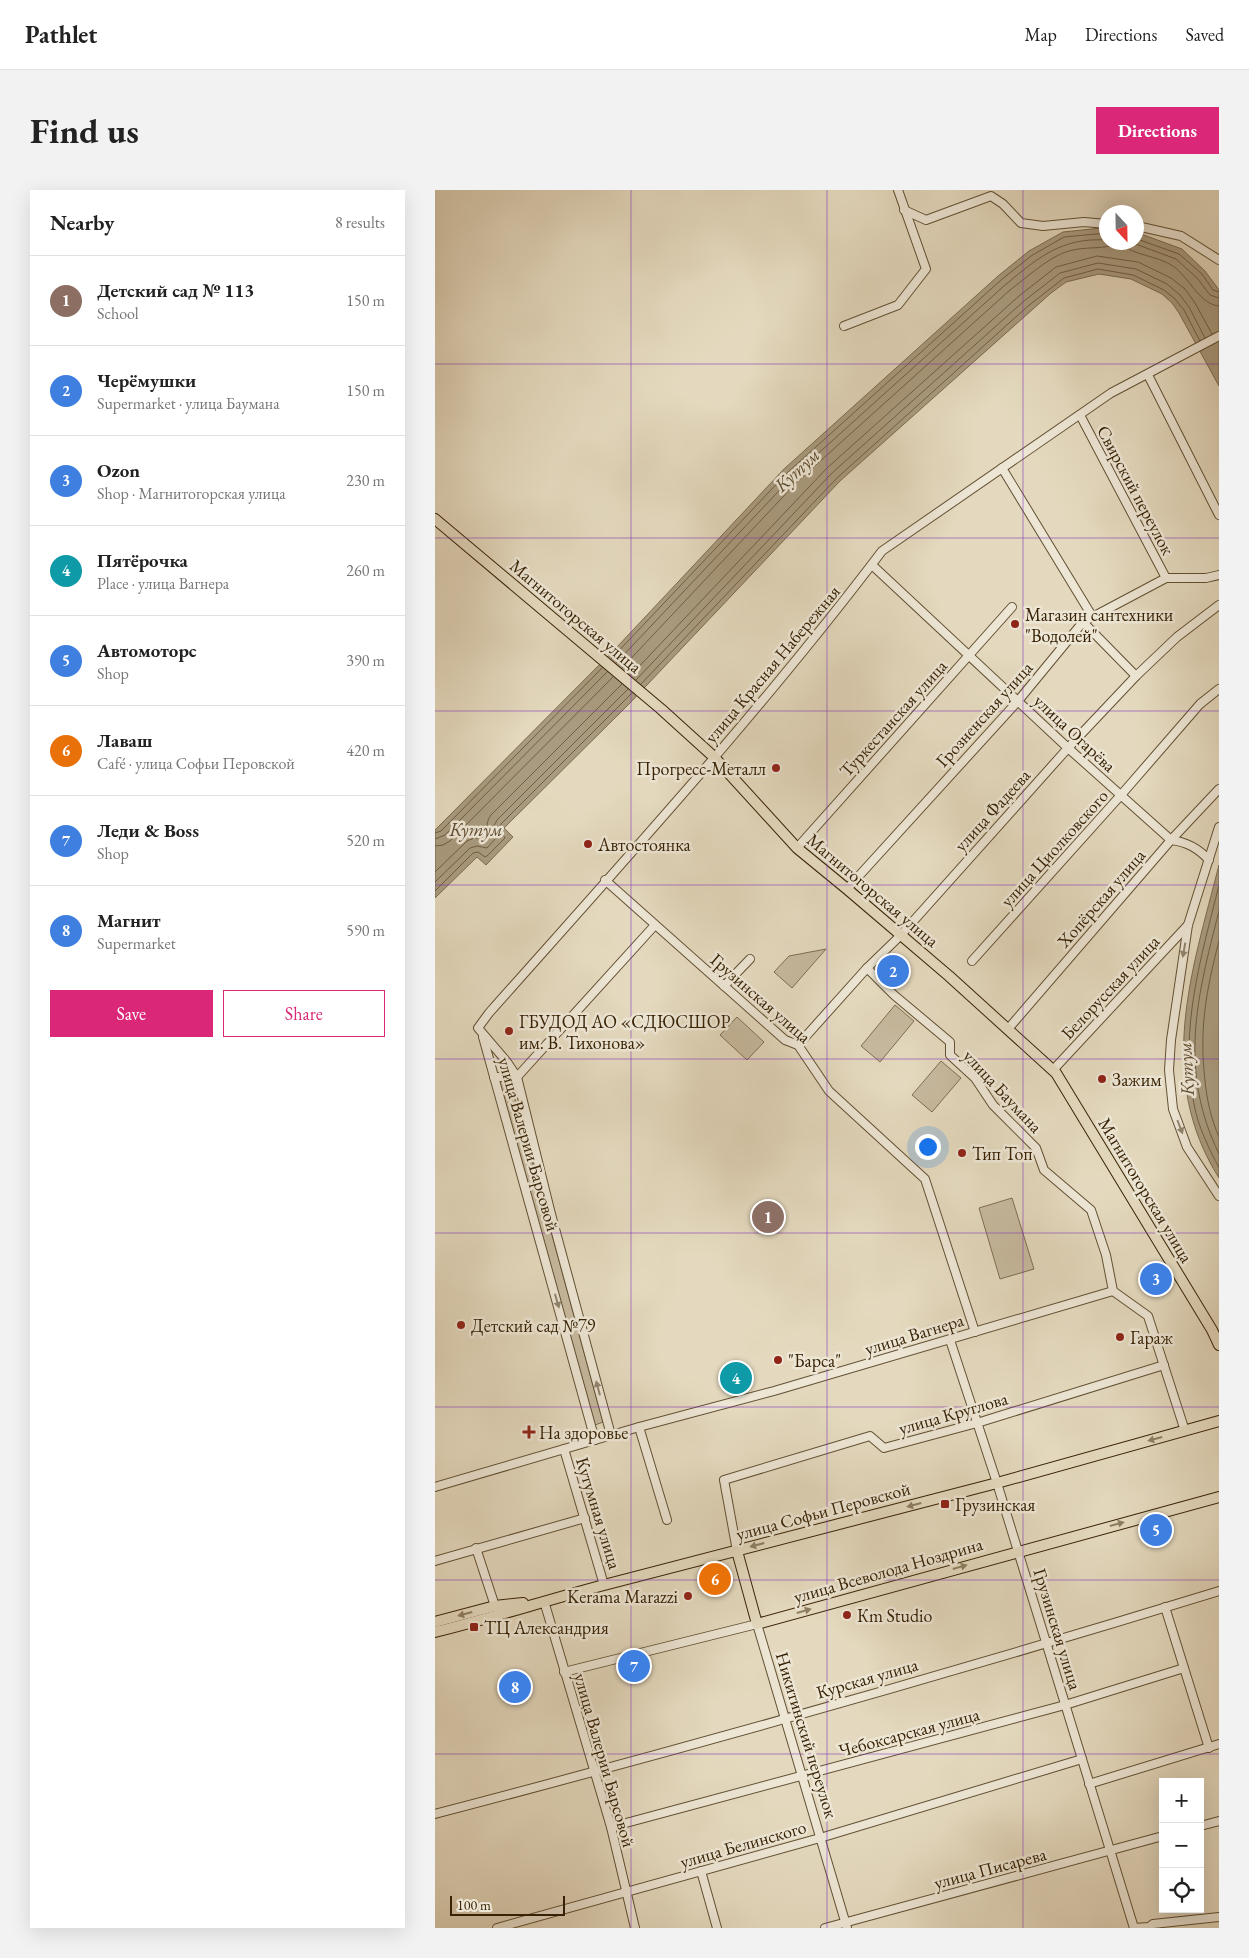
<!DOCTYPE html>
<html lang="en">
<head>
<meta charset="utf-8">
<style>
  body { margin:0; font-family:"EB Garamond",serif; background:#f2f2f2; color:#222 }
  .controls { position:absolute; right:15px; bottom:15px; display:grid; overflow:hidden; border-radius:0px; box-shadow:0 5px 20px #0002 }
  .controls button { width:45px; height:45px; display:grid; place-items:center; padding:0; border:0; border-bottom:1px solid #e0e0e0; background:#fff; color:#222; font:25px sans-serif }
  .compass { position:absolute; left:664px; top:15px; width:45px; height:45px; border-radius:50%; background:#fff; box-shadow:0 5px 20px #0002; rotate:158deg }
  .scale { position:absolute; left:15px; bottom:12px; width:115px; box-sizing:border-box; padding-left:5px; border:2px solid #372205; border-top:0; font-size:14px; line-height:18px; white-space:nowrap; color:#372205; -webkit-text-stroke:4px #ede6d5; paint-order:stroke }
  .you { position:absolute; left:492px; top:956px; width:18px; height:18px; margin:-12px; border:4px solid #fff; border-radius:50%; background:#1a73e8; box-shadow:0 0 0 8px #1a73e833 }
  .badge { display:grid; place-items:center; width:32px; height:32px; border-radius:50%; background:#db2777; color:#fff; font-size:16px; font-weight:700 }
  .pin { position:absolute; translate:-50% -50%; border:2px solid #fff; box-shadow:0 1px 5px #0006 }
  .list { margin:0; padding:0; list-style:none }
  h2 { display:flex; justify-content:space-between; align-items:center; height:65px; margin:0; padding:0 20px; font-size:21px }
  h2 small { font-size:16px; font-weight:400; color:#767676 }
  .list li { display:grid; grid-template-columns:32px 1fr auto; gap:15px; align-items:center; box-sizing:border-box; height:90px; padding:0 20px; border-top:1px solid #e0e0e0 }
  .list b { display:block; font-size:19px; white-space:nowrap }
  .list p { margin:0; font-size:16px; white-space:nowrap; color:#767676 }
  .list em { font-size:16px; font-style:normal; color:#767676 }
  .actions { display:flex; gap:10px; padding:15px 20px }
  .actions a { flex:1; padding:11px 0; border:1px solid #db2777; border-radius:0px; text-align:center; font-size:18px; color:#db2777 }
  .actions .main { background:#db2777; color:#fff }
  .icon { flex:none; width:28px; height:28px; fill:none; stroke:currentColor; stroke-width:2; stroke-linecap:round; stroke-linejoin:round }
  .map { position:relative; flex:none; width:784px; height:1738px; overflow:hidden; border-radius:0px }
  header { display:flex; align-items:center; gap:30px; box-sizing:border-box; height:70px; padding:0 25px; background:#fff; border-bottom:1px solid #e0e0e0 }
  header strong { font-size:24px }
  nav { display:flex; gap:28px; margin-inline-start:auto; font-size:18px }
  .intro { display:flex; align-items:center; justify-content:space-between; box-sizing:border-box; height:120px; padding:0 30px }
  h1 { margin:0; font-size:35px }
  .button { padding:12px 22px; border-radius:0px; background:#db2777; color:#fff; font-size:18px; font-weight:700 }
  main { display:flex; gap:30px; padding:0 30px }
  aside { flex:1; background:#fff; border-radius:0px; box-shadow:0 5px 20px #0002 }
  .map>svg:first-child { display:block }
</style>
</head>
<body>
<header>
<strong>Pathlet</strong>
<nav><a>Map</a><a>Directions</a><a>Saved</a></nav>
</header>
<div class="intro"><h1>Find us</h1><a class="button">Directions</a></div>
<main>
<aside>
<h2>Nearby<small>8 results</small></h2>
<ul class="list">
<li><span class="badge" style="background:#8d6e63">1</span><div><b>Детский сад № 113</b><p>School</p></div><em>150 m</em></li>
<li><span class="badge" style="background:#3f7fe0">2</span><div><b>Черёмушки</b><p>Supermarket · улица Баумана</p></div><em>150 m</em></li>
<li><span class="badge" style="background:#3f7fe0">3</span><div><b>Ozon</b><p>Shop · Магнитогорская улица</p></div><em>230 m</em></li>
<li><span class="badge" style="background:#0f9aa8">4</span><div><b>Пятёрочка</b><p>Place · улица Вагнера</p></div><em>260 m</em></li>
<li><span class="badge" style="background:#3f7fe0">5</span><div><b>Автомоторс</b><p>Shop</p></div><em>390 m</em></li>
<li><span class="badge" style="background:#e8710a">6</span><div><b>Лаваш</b><p>Café · улица Софьи Перовской</p></div><em>420 m</em></li>
<li><span class="badge" style="background:#3f7fe0">7</span><div><b>Леди &amp; Boss</b><p>Shop</p></div><em>520 m</em></li>
<li><span class="badge" style="background:#3f7fe0">8</span><div><b>Магнит</b><p>Supermarket</p></div><em>590 m</em></li>
</ul>
<div class="actions"><a class="main">Save</a><a>Share</a></div>
</aside>
<div class="map">
<svg width="784" height="1738" viewBox="0 0 784 1738">
  <rect width="100%" height="100%" fill="#e4d9be"/>
  <filter id="stains"><feTurbulence type="fractalNoise" baseFrequency=".004" numOctaves="4"/><feColorMatrix values="0 0 0 0 .2 0 0 0 0 .09 0 0 0 0 .02 0 0 0 .5 -.17"/></filter>
  <radialGradient id="worn" r=".72"><stop offset=".6" stop-color="#630" stop-opacity="0"/><stop offset="1" stop-color="#630" stop-opacity=".3"/></radialGradient>
  <g fill="#c7ba9f" stroke="#7f6e52">
    <path d="M 391,759 L 357,798 L 339,782 L 354,766 Z"/>
    <path d="M 460,815 L 479,831 L 445,872 L 426,856 Z"/>
    <path d="M 302,827 L 329,852 L 312,870 L 285,845 Z"/>
    <path d="M 506,871 L 526,888 L 497,922 L 477,905 Z"/>
    <path d="M 74,887 L 168,1232 L 160,1235 L 64,890 Z"/>
    <path d="M 577,1008 L 599,1079 L 565,1089 L 544,1018 Z"/>
  </g>
  <g fill="#a99b7f" stroke="#7b6b4e">
    <path d="M 666,38 L 671,39 L 672,52 L 702,52 L 702,44 L 706,44 L 747,59 L 770,81 L 784,100 L 784,196 L 744,123 L 737,113 L 727,104 L 696,89 L 664,84 L 631,92 L 616,103 L 405,291 L 194,514 L 69,638 L 78,647 L 51,675 L 42,667 L 0,708 L 0,640 L 182,457 L 349,279 L 563,86 L 594,61 L 628,42 Z"/>
    <path d="M 784,675 L 784,988 C 720,886 757,781 784,675 Z"/>
  </g>
  <g fill="none" stroke-linecap="round" stroke-linejoin="round">
    <g stroke="#705e42" stroke-width="1">
      <path d="M 702,49 L 744,64 L 767,84 L 778,100 L 784,102"/>
      <path d="M 695,52 L 741,69 L 762,88 L 775,105 L 784,108"/>
      <path d="M 176,469 L 352,283 L 566,90 L 596,66 L 629,47 L 672,43"/>
      <path d="M 181,473 L 357,287 L 570,95 C 603,68 626,47 672,50"/>
      <path d="M 187,478 L 362,292 L 575,100 C 591,88 615,66 634,61 C 651,56 669,60 685,53 C 699,66 721,65 738,76 C 754,87 765,115 784,116"/>
      <path d="M 196,485 L 392,278 L 584,106 L 621,77 L 662,66 L 703,72 L 736,88 L 750,99 L 760,113 L 777,144"/>
      <path d="M 201,490 L 397,283 L 589,111 L 625,83 L 663,73 L 701,79 L 732,94 L 745,105 L 754,117 L 770,148"/>
      <path d="M 206,494 L 402,288 L 593,116 L 629,88 L 663,79 L 698,85 L 729,100 L 740,109 L 749,120 L 765,151"/>
      <path d="M 0,643 L 6,641 L 167,478"/>
      <path d="M 0,649 L 10,645 L 172,482"/>
      <path d="M 0,656 L 8,655 L 15,651 L 178,487"/>
      <path d="M 0,682 L 32,651 L 39,648 L 50,649 C 54,642 49,634 56,625 L 187,494"/>
      <path d="M 0,692 L 35,658 L 42,656 L 52,658 L 61,648 L 58,638 L 62,630 L 193,499"/>
      <path d="M 784,695 C 766,768 744,839 759,914 C 763,937 774,958 784,978"/>
      <path d="M 0,701 L 38,663 L 43,662 L 50,667 L 52,666 L 70,648 L 65,640 L 66,634 L 197,503"/>
      <path d="M 784,721 C 762,807 743,879 784,964"/>
      <path d="M 784,751 C 771,801 764,839 770,891 C 772,910 776,929 784,947"/>
    </g>
    <g stroke="#625033" stroke-width="10">
      <g id="minor">
        <path d="M 469,20 L 491,30 L 556,6 L 568,14 L 586,33 L 608,36 L 649,32 L 672,34"/>
        <path d="M 702,36 L 746,46 L 784,70"/>
        <path d="M 409,136 L 463,115 L 491,79 L 463,0"/>
        <path d="M 713,185 L 784,325"/>
        <path d="M 645,225 L 731,388"/>
        <path d="M 567,278 L 657,426"/>
        <path d="M 437,375 L 633,558 L 736,650"/>
        <path d="M 648,432 L 701,486"/>
        <path d="M 784,637 L 753,735 L 736,850 L 734,880 L 738,919 L 752,957 L 784,1006"/>
        <path d="M 736,650 C 752,652 763,658 774,670"/>
        <path d="M 362,658 L 577,417"/>
        <path d="M 170,690 L 350,850 L 363,855 L 394,901 L 490,989 L 540,1142"/>
        <path d="M 412,699 L 583,511 L 648,432 L 731,388 L 771,388 L 784,385"/>
        <path d="M 537,771 L 686,605 L 765,514 L 784,499"/>
        <path d="M 432,778 L 459,805 L 515,852 L 515,865 L 540,888 L 558,915 L 601,958 L 609,980 L 656,1020 L 671,1065 L 678,1101 L 713,1126 L 750,1241"/>
        <path d="M 289,796 L 315,769"/>
        <path d="M 573,839 L 736,650 L 784,599"/>
        <path d="M 48,847 L 160,1250"/>
        <path d="M 363,855 L 432,778 L 465,746 L 633,558 L 701,486 L 742,447 L 784,415"/>
        <path d="M 618,880 L 753,735"/>
        <path d="M 59,887 L 82,887 L 220,735"/>
        <path d="M 515,1150 L 562,1293 L 699,1738"/>
        <path d="M 204,1237 L 232,1330"/>
        <path d="M 176,1245 L 116,1024 L 82,887 L 72,872 L 43,838 L 54,823 C 188,672 325,522 447,361 L 676,203 L 784,146"/>
        <path d="M 129,1259 L 169,1395"/>
        <path d="M 0,1297 L 204,1237 L 339,1201 L 678,1101"/>
        <path d="M 41,1358 L 60,1416"/>
        <path d="M 302,1361 L 289,1290 L 435,1246 L 449,1258 L 542,1233 L 729,1175"/>
        <path d="M 0,1371 L 150,1328"/>
        <path d="M 109,1411 L 176,1637 L 200,1738"/>
        <path d="M 730,1417 L 774,1558"/>
        <path d="M 129,1482 L 322,1434 L 412,1738"/>
        <path d="M 654,1594 L 784,1554"/>
        <path d="M 0,1624 C 263,1555 524,1481 784,1401"/>
        <path d="M 765,1636 L 784,1631"/>
        <path d="M 176,1637 L 630,1515 L 749,1478"/>
        <path d="M 266,1681 L 282,1738"/>
        <path d="M 62,1738 L 385,1648 L 647,1569"/>
        <path d="M 390,1738 L 728,1646"/>
        <path d="M 699,1738 L 714,1737 L 718,1734 L 784,1727"/>
      </g>
    </g>
    <g stroke="#372205" stroke-width="12">
      <g id="major">
        <path d="M 0,329 L 226,519 L 279,567 L 362,658 L 412,699 L 514,786 L 621,883 L 777,1140 L 784,1155"/>
        <path d="M 302,1361 L 322,1434 L 784,1307"/>
        <path d="M 0,1432 L 60,1416 L 88,1413"/>
        <path d="M 0,1442 C 57,1428 112,1410 169,1395 L 562,1293 L 784,1231"/>
      </g>
    </g>
    <use href="#minor" stroke="#ede6d5" stroke-width="8"/>
    <use href="#major" stroke="#e4d9be" stroke-width="10"/>
  </g>
  <defs><path id="oneway-solid" d="M-6-.8H1V-3.2L6.5 0L1 3.2V.8H-6Z" transform="scale(1.25)"/></defs>
  <g fill="#92846d">
    <use href="#oneway-solid" transform="translate(749 760) rotate(100)"/>
    <use href="#oneway-solid" transform="translate(745 937) rotate(69)"/>
    <use href="#oneway-solid" transform="translate(122 1111) rotate(74)"/>
    <use href="#oneway-solid" transform="translate(163 1198) rotate(-105)"/>
  </g>
  <g fill="#8e7e62">
    <use href="#oneway-solid" transform="translate(720 1249) rotate(165)"/>
    <use href="#oneway-solid" transform="translate(479 1315) rotate(165)"/>
    <use href="#oneway-solid" transform="translate(682 1334) rotate(-15)"/>
    <use href="#oneway-solid" transform="translate(322 1355) rotate(165)"/>
    <use href="#oneway-solid" transform="translate(525 1377) rotate(-16)"/>
    <use href="#oneway-solid" transform="translate(369 1421) rotate(-16)"/>
    <use href="#oneway-solid" transform="translate(30 1424) rotate(165)"/>
  </g>
  <path fill="none" stroke="#7b2cbf" stroke-width="1" stroke-opacity="0.55" d="M 196,0 L 196,1738M 392,0 L 392,1738M 588,0 L 588,1738M 0,174 L 784,174M 0,348 L 784,348M 0,521 L 784,521M 0,695 L 784,695M 0,869 L 784,869M 0,1043 L 784,1043M 0,1217 L 784,1217M 0,1390 L 784,1390M 0,1564 L 784,1564"/>
  <g fill="#8f2418" stroke="#ede6d5" stroke-width="2">
    <circle cx="580" cy="434" r="5"/>
    <circle cx="341" cy="578" r="5"/>
    <circle cx="153" cy="654" r="5"/>
    <circle cx="74" cy="841" r="5"/>
    <circle cx="667" cy="889" r="5"/>
    <circle cx="527" cy="963" r="5"/>
    <circle cx="26" cy="1135" r="5"/>
    <circle cx="685" cy="1147" r="5"/>
    <circle cx="343" cy="1170" r="5"/>
    <path d="M91.5 1234.5h5v5h5v5h-5v5h-5v-5h-5v-5h5z"/>
    <rect x="505" y="1309" width="10" height="10" rx="2.5"/>
    <circle cx="253" cy="1406" r="5"/>
    <circle cx="412" cy="1425" r="5"/>
    <rect x="34" y="1432" width="10" height="10" rx="2.5"/>
  </g>
  <g text-anchor="middle" dominant-baseline="central" stroke-width="5" stroke-linejoin="round" paint-order="stroke">
    <g font-size="18" fill="#372205" stroke="#ede6d5">
      <text transform="translate(701 300) rotate(62)">Свирский переулок</text>
      <text transform="translate(141 426) rotate(40)">Магнитогорская улица</text>
      <text transform="translate(337 474) rotate(-50)">улица Красная Набережная</text>
      <text transform="translate(549 524) rotate(-48)">Грозненская улица</text>
      <text transform="translate(458 528) rotate(-48)">Туркестанская улица</text>
      <text transform="translate(640 543) rotate(43)">улица Огарёва</text>
      <text transform="translate(557 620) rotate(-48)">улица Фадеева</text>
      <text transform="translate(619 658) rotate(-48)">улица Циолковского</text>
      <text transform="translate(438 700) rotate(40)">Магнитогорская улица</text>
      <text transform="translate(666 708) rotate(-49)">Хопёрская улица</text>
      <text transform="translate(675 797) rotate(-47)">Белорусская улица</text>
      <text transform="translate(326 808) rotate(41)">Грузинская улица</text>
      <text transform="translate(568 901) rotate(47)">улица Баумана</text>
      <text transform="translate(94 954) rotate(74)">улица Валерии Барсовой</text>
      <text transform="translate(711 1000) rotate(59)">Магнитогорская улица</text>
      <text transform="translate(479 1144) rotate(-17)">улица Вагнера</text>
      <text transform="translate(518 1223) rotate(-16)">улица Круглова</text>
      <text transform="translate(388 1321) rotate(-15)">улица Софьи Перовской</text>
      <text transform="translate(164 1323) rotate(73)">Кутумная улица</text>
      <text transform="translate(453 1380) rotate(-16)">улица Всеволода Ноздрина</text>
      <text transform="translate(623 1439) rotate(73)">Грузинская улица</text>
      <text transform="translate(432 1488) rotate(-16)">Курская улица</text>
      <text transform="translate(474 1542) rotate(-15)">Чебоксарская улица</text>
      <text transform="translate(372 1545) rotate(73)">Никитинский переулок</text>
      <text transform="translate(170 1570) rotate(74)">улица Валерии Барсовой</text>
      <text transform="translate(308 1654) rotate(-16)">улица Белинского</text>
      <text transform="translate(555 1678) rotate(-15)">улица Писарева</text>
    </g>
    <g font-size="18" fill="#372205" stroke="#ede6d5" text-anchor="start">
      <text x="590" y="424">Магазин сантехники<tspan x="590" dy="21">"Водолей"</tspan></text>
      <text x="331" y="578" text-anchor="end">Прогресс-Металл</text>
      <text x="163" y="654">Автостоянка</text>
      <text x="84" y="831">ГБУДОД АО «СДЮСШОР<tspan x="84" dy="21">им. В. Тихонова»</tspan></text>
      <text x="677" y="889">Зажим</text>
      <text x="537" y="963">Тип Топ</text>
      <text x="36" y="1135">Детский сад №79</text>
      <text x="695" y="1147">Гараж</text>
      <text x="353" y="1170">"Барса"</text>
      <text x="104" y="1242">На здоровье</text>
      <text x="520" y="1314">Грузинская</text>
      <text x="243" y="1406" text-anchor="end">Kerama Marazzi</text>
      <text x="422" y="1425">Кm Studio</text>
      <text x="49" y="1437">ТЦ Александрия</text>
    </g>
    <g font-size="19" font-style="italic" fill="#5f4c30" stroke="#ede6d5">
      <text transform="translate(362 280) rotate(-43)">Кутум</text>
      <text x="41" y="639">Кутум</text>
      <text transform="translate(751 879) rotate(-93)">Кутум</text>
    </g>
  </g>
  <rect width="100%" height="100%" filter="url(#stains)"/>
  <rect width="100%" height="100%" fill="url(#worn)"/>
</svg>
<div class="controls">
<button>+</button>
<button>−</button>
<button><svg class="icon" aria-label="locate" viewBox="0 0 24 24"><circle cx="12" cy="12" r="6"/><path d="M12 2v4M12 18v4M2 12h4M18 12h4"/></svg></button>
</div>
<svg class="compass" viewBox="-18 -18 36 36"><path d="M0-13l5 13h-10z" fill="#e53935"/><path d="M0 13l5-13h-10z" fill="#767676"/></svg>
<div class="scale">100 m</div>
<div class="you"></div>
<div class="pin badge" style="left:333px;top:1027px;background:#8d6e63">1</div>
<div class="pin badge" style="left:458px;top:781px;background:#3f7fe0">2</div>
<div class="pin badge" style="left:721px;top:1089px;background:#3f7fe0">3</div>
<div class="pin badge" style="left:301px;top:1188px;background:#0f9aa8">4</div>
<div class="pin badge" style="left:721px;top:1340px;background:#3f7fe0">5</div>
<div class="pin badge" style="left:280px;top:1389px;background:#e8710a">6</div>
<div class="pin badge" style="left:199px;top:1476px;background:#3f7fe0">7</div>
<div class="pin badge" style="left:80px;top:1497px;background:#3f7fe0">8</div>
</div>
</main>
</body>
</html>
